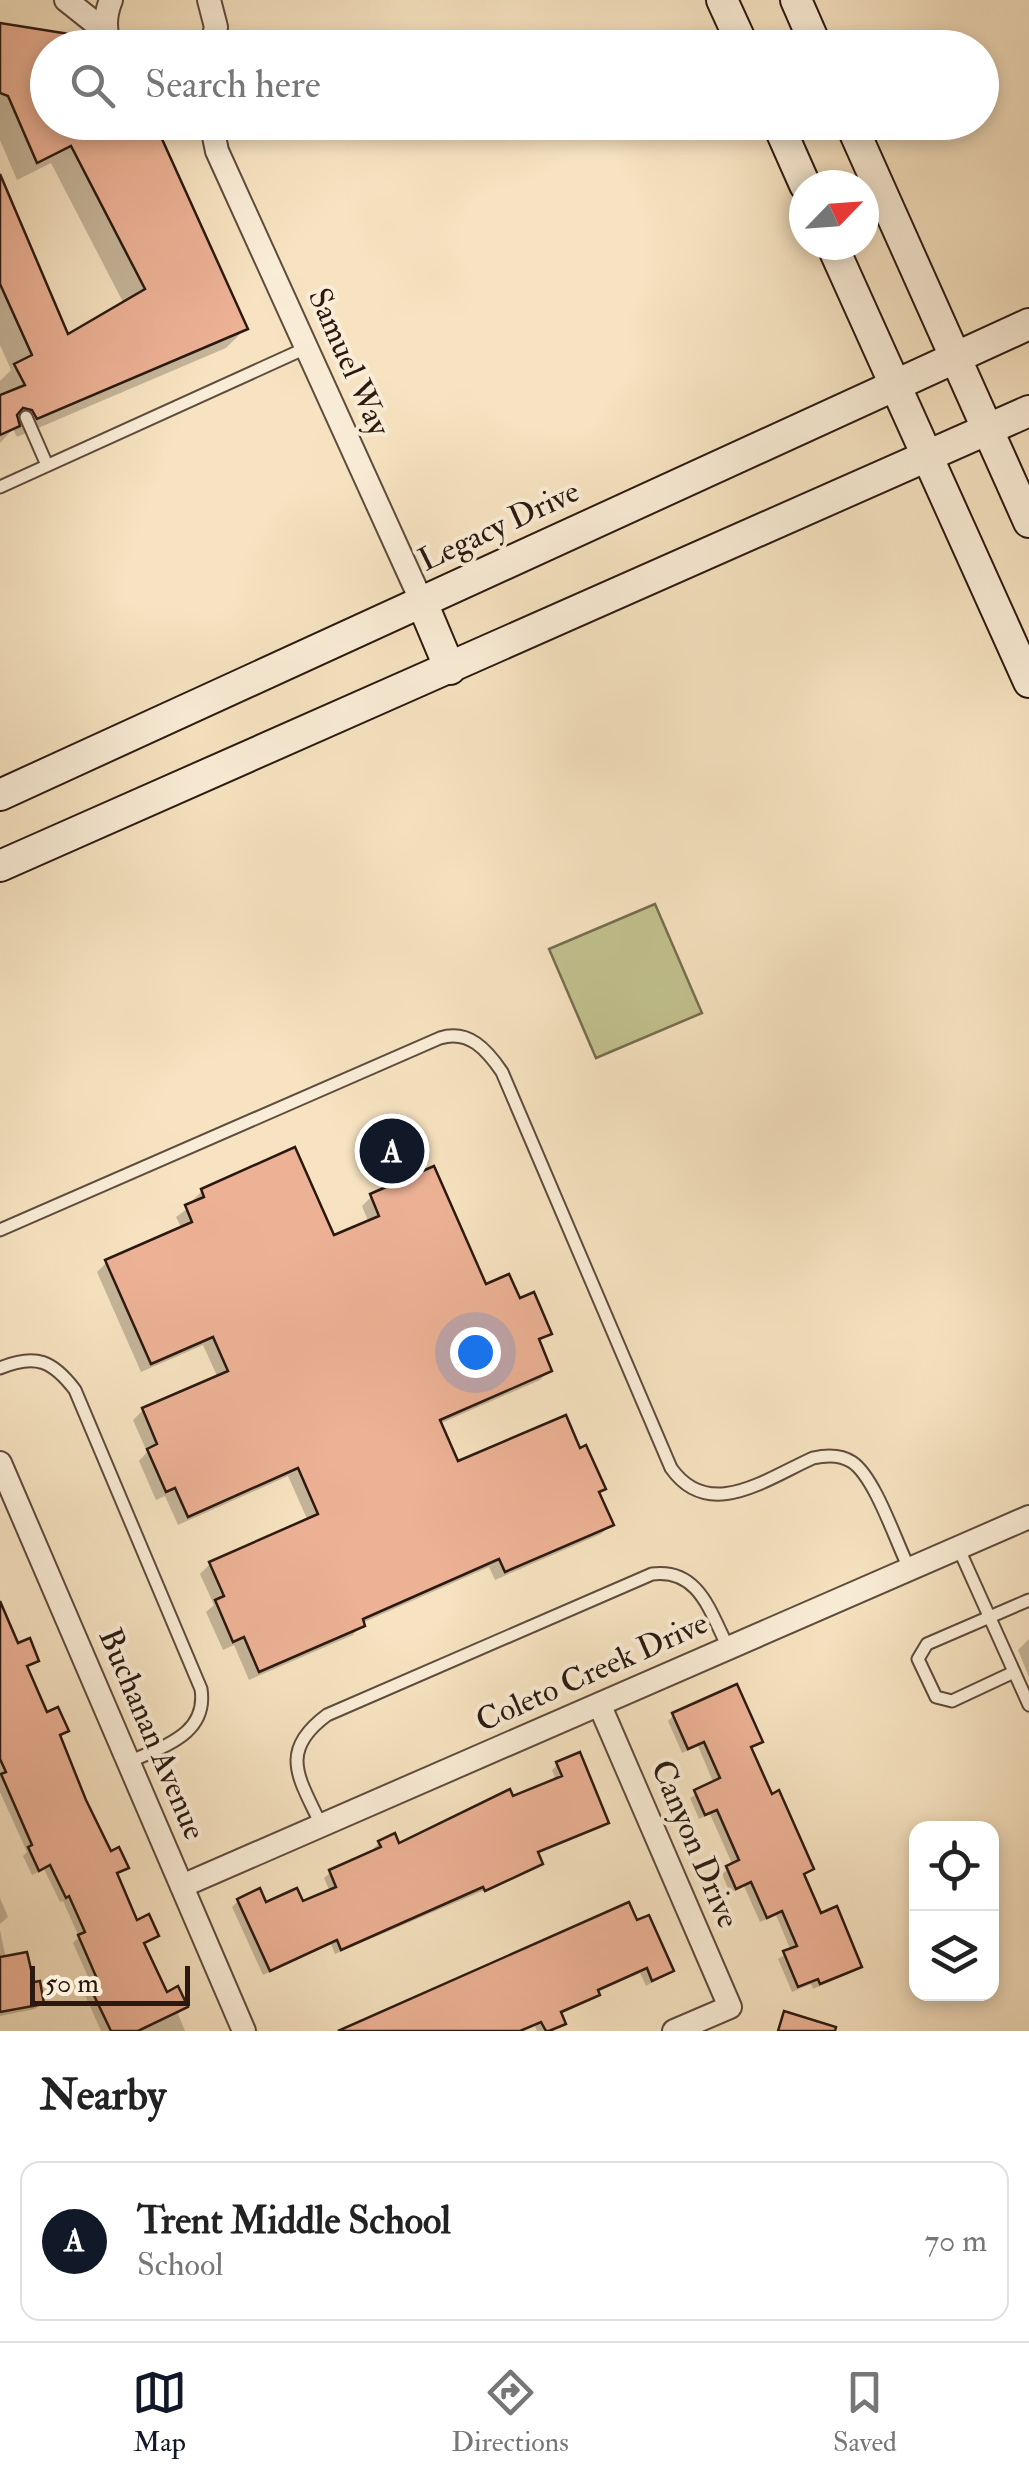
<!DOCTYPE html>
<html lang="en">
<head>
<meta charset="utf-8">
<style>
  body { margin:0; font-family:"IM FELL Double Pica",serif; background:#f2f2f2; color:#222 }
  .controls { position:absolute; right:30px; bottom:30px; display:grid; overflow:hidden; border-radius:20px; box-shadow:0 5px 15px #0003 }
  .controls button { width:90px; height:90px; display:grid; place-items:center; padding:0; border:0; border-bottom:2px solid #e0e0e0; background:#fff; color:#222; font:50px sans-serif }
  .compass { position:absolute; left:789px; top:170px; width:90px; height:90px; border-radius:50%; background:#fff; box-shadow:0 5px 15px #0003; rotate:65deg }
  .scale { position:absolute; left:30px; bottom:25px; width:160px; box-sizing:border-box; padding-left:10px; border:5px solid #2b1911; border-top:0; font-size:28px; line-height:35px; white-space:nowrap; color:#2b1911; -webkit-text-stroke:8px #faedd7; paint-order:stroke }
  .you { position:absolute; left:475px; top:1352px; width:35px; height:35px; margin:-25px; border:8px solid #fff; border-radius:50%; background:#1a73e8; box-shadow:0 0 0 15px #1a73e833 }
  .badge { display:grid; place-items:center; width:65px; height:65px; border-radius:50%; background:#111827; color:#fff; font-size:32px; font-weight:700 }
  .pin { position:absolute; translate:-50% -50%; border:5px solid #fff; box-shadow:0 2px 10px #0006 }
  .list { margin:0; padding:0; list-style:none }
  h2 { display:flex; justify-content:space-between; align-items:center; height:130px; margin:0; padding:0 40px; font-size:42px }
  h2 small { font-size:32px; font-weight:400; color:#767676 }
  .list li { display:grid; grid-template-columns:65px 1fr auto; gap:30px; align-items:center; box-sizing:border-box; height:160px; margin:0 20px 20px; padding:0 20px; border:2px solid #e0e0e0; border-radius:20px }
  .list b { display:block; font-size:38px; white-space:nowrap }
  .list p { margin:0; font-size:32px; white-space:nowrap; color:#767676 }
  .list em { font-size:32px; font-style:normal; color:#767676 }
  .icon { flex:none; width:55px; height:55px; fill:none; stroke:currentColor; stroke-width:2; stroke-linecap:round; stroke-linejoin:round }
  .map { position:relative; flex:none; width:1029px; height:2031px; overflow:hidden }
  .search { position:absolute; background:#fff; box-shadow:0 5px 15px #0003; left:30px; right:30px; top:30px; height:110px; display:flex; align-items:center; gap:25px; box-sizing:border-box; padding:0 35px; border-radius:55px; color:#767676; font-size:38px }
  .sheet { height:310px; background:#fff }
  nav { display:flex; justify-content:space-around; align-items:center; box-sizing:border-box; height:140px; border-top:2px solid #e0e0e0; background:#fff; font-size:28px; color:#767676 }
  nav a { display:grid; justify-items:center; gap:5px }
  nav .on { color:#111827 }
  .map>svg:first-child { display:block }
</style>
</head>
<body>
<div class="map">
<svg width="1029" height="2031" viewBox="0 0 1029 2031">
  <rect width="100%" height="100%" fill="#f7e3c1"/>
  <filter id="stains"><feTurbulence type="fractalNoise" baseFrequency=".002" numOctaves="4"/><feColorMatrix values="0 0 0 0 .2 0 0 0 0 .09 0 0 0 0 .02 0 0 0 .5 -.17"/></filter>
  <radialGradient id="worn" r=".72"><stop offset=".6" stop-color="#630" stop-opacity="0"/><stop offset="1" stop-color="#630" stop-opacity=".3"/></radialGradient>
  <path fill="#c2c28f" stroke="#766e50" stroke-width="2.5" d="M 655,904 L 702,1013 L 596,1058 L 549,949 Z"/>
  <g fill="#0003">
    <path d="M 0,25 L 48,48 L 48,122 L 109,122 L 245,329 L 226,348 L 17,437 L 13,429 L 0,443 L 0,381 L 11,370 L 0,345 L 0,180 L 66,338 L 124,304 L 51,163 L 17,180 L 0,140 Z"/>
    <path d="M 202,1191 L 332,1239 L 369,1223 L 362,1206 L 371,1197 L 484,1287 L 518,1302 L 549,1333 L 538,1344 L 549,1371 L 540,1380 L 439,1424 L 457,1465 L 579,1451 L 603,1488 L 598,1493 L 611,1524 L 601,1534 L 495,1580 L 489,1567 L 362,1623 L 353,1635 L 249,1680 L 234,1645 L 223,1650 L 206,1612 L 214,1605 L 200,1574 L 210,1564 L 308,1521 L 288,1476 L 178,1525 L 165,1496 L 156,1500 L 139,1461 L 147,1452 L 133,1420 L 143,1410 L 218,1378 L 203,1345 L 141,1372 L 97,1272 L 107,1262 L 182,1229 L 176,1217 L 194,1204 L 193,1200 Z"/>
    <path d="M 0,1605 L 17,1646 L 36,1660 L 25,1668 L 46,1716 L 66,1730 L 58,1738 L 110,1854 L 126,1867 L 115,1876 L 136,1923 L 156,1936 L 142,1945 L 166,1995 L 185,2007 L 178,2014 L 185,2031 L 101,2031 L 84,1993 L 92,1986 L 73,1943 L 79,1937 L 63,1901 L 60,1902 L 44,1869 L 32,1875 L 23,1856 L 27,1852 L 0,1792 Z"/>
    <path d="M 1029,1639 L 1029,1677 L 1018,1650 Z"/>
    <path d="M 674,1715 L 760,1742 L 750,1750 L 770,1797 L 811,1869 L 802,1876 L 820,1916 L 859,1966 L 853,1972 L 813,1989 L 811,1984 L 792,1992 L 778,1959 L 791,1951 L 776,1915 L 760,1922 L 744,1886 L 730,1893 L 722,1874 L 733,1866 L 710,1814 L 699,1819 L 690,1798 L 714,1784 L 698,1746 L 682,1753 L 668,1721 Z"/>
    <path d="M 558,1764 L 606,1822 L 600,1828 L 537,1854 L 540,1863 L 534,1869 L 335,1954 L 331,1944 L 263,1975 L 232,1907 L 238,1901 L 265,1905 L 302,1904 L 330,1892 L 324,1878 L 331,1872 L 375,1853 L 373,1849 L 379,1843 L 398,1846 L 556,1781 L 552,1770 Z"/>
    <path d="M 0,1898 L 8,1917 L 0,1924 Z"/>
    <path d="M 636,1923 L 671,1971 L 646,1986 L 640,1973 L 597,1992 L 591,2000 L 559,2015 L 563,2023 L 553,2031 L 537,2031 L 535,2026 L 523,2031 L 344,2031 Z"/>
    <path d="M 0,1930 L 6,1959 L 32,1985 L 41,2003 L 35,2009 L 0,2016 Z"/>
  </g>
  <g fill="#edb296" stroke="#2b1911" stroke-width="2.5">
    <path d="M 0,23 L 88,37 L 93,40 L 94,48 L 48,48 L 48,122 L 121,122 L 124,130 L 142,124 L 145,131 L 157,128 L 248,329 L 37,419 L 32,410 L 23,408 L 17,415 L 20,426 L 0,435 L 0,395 L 25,385 L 14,364 L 32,355 L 0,284 L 0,174 L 68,334 L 145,289 L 71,146 L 37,163 L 8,96 L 0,93 Z"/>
    <path d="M 295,1147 L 334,1235 L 379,1216 L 370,1194 L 434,1166 L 486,1284 L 509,1274 L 520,1298 L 534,1292 L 552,1334 L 539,1339 L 552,1371 L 440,1420 L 458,1461 L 566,1415 L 580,1448 L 586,1445 L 606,1489 L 599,1492 L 614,1525 L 505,1572 L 499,1559 L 363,1619 L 365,1626 L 259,1672 L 244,1637 L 233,1642 L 215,1600 L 224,1596 L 209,1562 L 318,1514 L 298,1468 L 188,1517 L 175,1488 L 166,1492 L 147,1449 L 157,1444 L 142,1408 L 228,1371 L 213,1337 L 151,1364 L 105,1260 L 192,1222 L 185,1205 L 204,1197 L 201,1189 Z"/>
    <path d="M 0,1601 L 18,1643 L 30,1638 L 39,1661 L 27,1666 L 47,1712 L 58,1707 L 69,1731 L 60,1735 L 86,1800 L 111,1851 L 119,1847 L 129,1868 L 117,1873 L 137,1920 L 149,1914 L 159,1936 L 144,1943 L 167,1992 L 178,1986 L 188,2007 L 138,2031 L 111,2031 L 89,1985 L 98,1981 L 78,1935 L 85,1932 L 69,1896 L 66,1898 L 50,1865 L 39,1871 L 28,1847 L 32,1845 L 1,1774 L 6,1772 L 0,1759 Z"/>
    <path d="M 737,1684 L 763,1742 L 751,1747 L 772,1794 L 779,1790 L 814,1869 L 804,1874 L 821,1913 L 837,1906 L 862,1967 L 820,1984 L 818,1979 L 798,1987 L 783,1951 L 797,1946 L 782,1911 L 767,1918 L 751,1882 L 736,1889 L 726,1866 L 739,1860 L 717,1810 L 705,1815 L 694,1790 L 720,1778 L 704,1742 L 688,1749 L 672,1713 Z"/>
    <path d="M 580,1752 L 609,1823 L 538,1852 L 543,1864 L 485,1891 L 483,1887 L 341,1950 L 337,1940 L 270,1971 L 237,1899 L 260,1888 L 266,1902 L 297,1888 L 303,1901 L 336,1887 L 329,1870 L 381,1847 L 378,1841 L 395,1833 L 399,1843 L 510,1789 L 513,1796 L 562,1776 L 556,1762 Z"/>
    <path d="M 629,1902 L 637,1920 L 649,1915 L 674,1971 L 652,1981 L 647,1968 L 598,1990 L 600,1995 L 561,2012 L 566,2024 L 549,2031 L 546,2031 L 541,2022 L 520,2031 L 338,2031 Z"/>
    <path d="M 27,1952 L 34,1982 L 40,1981 L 44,2004 L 0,2012 L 0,1957 Z"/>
    <path d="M 784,2011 L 836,2027 L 835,2031 L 778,2031 Z"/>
  </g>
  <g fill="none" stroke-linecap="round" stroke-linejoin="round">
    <g stroke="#5e4c3d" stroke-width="15">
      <g id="lane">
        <path d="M 26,417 L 47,465"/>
        <path d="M 0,487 L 306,348"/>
        <path d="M 0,1230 L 440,1038 C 469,1029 487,1050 502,1072 L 671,1468 C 709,1522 766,1479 813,1458 C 826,1455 840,1454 852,1462 C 875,1477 896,1542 909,1568"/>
        <path d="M 0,1368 C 36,1353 53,1361 75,1390 L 201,1689 C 208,1735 163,1746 129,1762"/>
        <path d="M 958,1547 L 1029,1705"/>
        <path d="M 1014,1672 L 952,1701 L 936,1697 L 918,1659 L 927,1644 L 1029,1600"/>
        <path d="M 321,1825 C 300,1779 277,1752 327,1715 L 652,1574 C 699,1568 710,1612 728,1647"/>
      </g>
    </g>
    <g stroke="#5e4c3d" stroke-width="26">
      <g id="street">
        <path d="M 66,0 L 105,31"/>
        <path d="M 209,0 L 216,27 L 211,48"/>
        <path d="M 110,48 C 105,30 104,17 111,0"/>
        <path d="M 211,122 L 217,151 L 421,600"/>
        <path d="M 0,1463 L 244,2031"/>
        <path d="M 600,1706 L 730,2007 L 674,2031"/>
        <path d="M 182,1886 L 1029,1517"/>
      </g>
    </g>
    <g stroke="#2b1911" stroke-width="34">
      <g id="secondary">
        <path d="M 722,0 L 744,48"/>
        <path d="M 796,0 L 817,48"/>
        <path d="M 777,122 L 805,185"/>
        <path d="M 850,122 L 1029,522"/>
        <path d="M 832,245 L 1029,682"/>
        <path d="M 421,600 L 450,669"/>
        <path d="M 0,795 L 1029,324"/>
        <path d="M 0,866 L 1029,411"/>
      </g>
    </g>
    <use href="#lane" stroke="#faedd7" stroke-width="11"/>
    <use href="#street" stroke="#faedd7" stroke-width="22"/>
    <use href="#secondary" stroke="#faedd7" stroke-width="30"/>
  </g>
  <g text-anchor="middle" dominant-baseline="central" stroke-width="8" stroke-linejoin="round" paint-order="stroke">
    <g font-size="32" fill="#2b1911" stroke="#faedd7">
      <text transform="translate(349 362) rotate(66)">Samuel Way</text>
      <text transform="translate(499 526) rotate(-25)">Legacy Drive</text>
      <text transform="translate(592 1672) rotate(-24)">Coleto Creek Drive</text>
      <text transform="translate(152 1734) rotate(67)">Buchanan Avenue</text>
      <text transform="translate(695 1844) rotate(67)">Canyon Drive</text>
    </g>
  </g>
  <rect width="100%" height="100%" filter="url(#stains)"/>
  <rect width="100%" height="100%" fill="url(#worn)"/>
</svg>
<div class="controls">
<button><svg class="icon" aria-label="locate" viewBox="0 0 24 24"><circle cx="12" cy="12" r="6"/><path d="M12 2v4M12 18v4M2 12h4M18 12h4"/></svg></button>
<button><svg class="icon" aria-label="layers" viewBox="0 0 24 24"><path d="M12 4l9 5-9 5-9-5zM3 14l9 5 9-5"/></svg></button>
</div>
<svg class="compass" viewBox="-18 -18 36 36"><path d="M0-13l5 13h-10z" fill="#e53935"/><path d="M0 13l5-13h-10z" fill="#767676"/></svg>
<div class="scale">50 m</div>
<div class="you"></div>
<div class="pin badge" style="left:392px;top:1151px">A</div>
<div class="search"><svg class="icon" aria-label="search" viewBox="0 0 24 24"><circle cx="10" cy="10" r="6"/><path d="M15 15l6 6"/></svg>Search here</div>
</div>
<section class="sheet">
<h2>Nearby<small></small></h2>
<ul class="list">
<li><span class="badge">A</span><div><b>Trent Middle School</b><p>School</p></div><em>70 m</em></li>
</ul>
</section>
<nav>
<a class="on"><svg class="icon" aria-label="map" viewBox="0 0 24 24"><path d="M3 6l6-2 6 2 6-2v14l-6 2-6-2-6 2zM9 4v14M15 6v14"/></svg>Map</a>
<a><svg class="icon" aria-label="directions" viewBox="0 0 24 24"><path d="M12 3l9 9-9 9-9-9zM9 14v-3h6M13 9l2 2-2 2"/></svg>Directions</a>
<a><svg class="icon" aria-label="saved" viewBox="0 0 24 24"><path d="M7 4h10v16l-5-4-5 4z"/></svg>Saved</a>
</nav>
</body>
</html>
